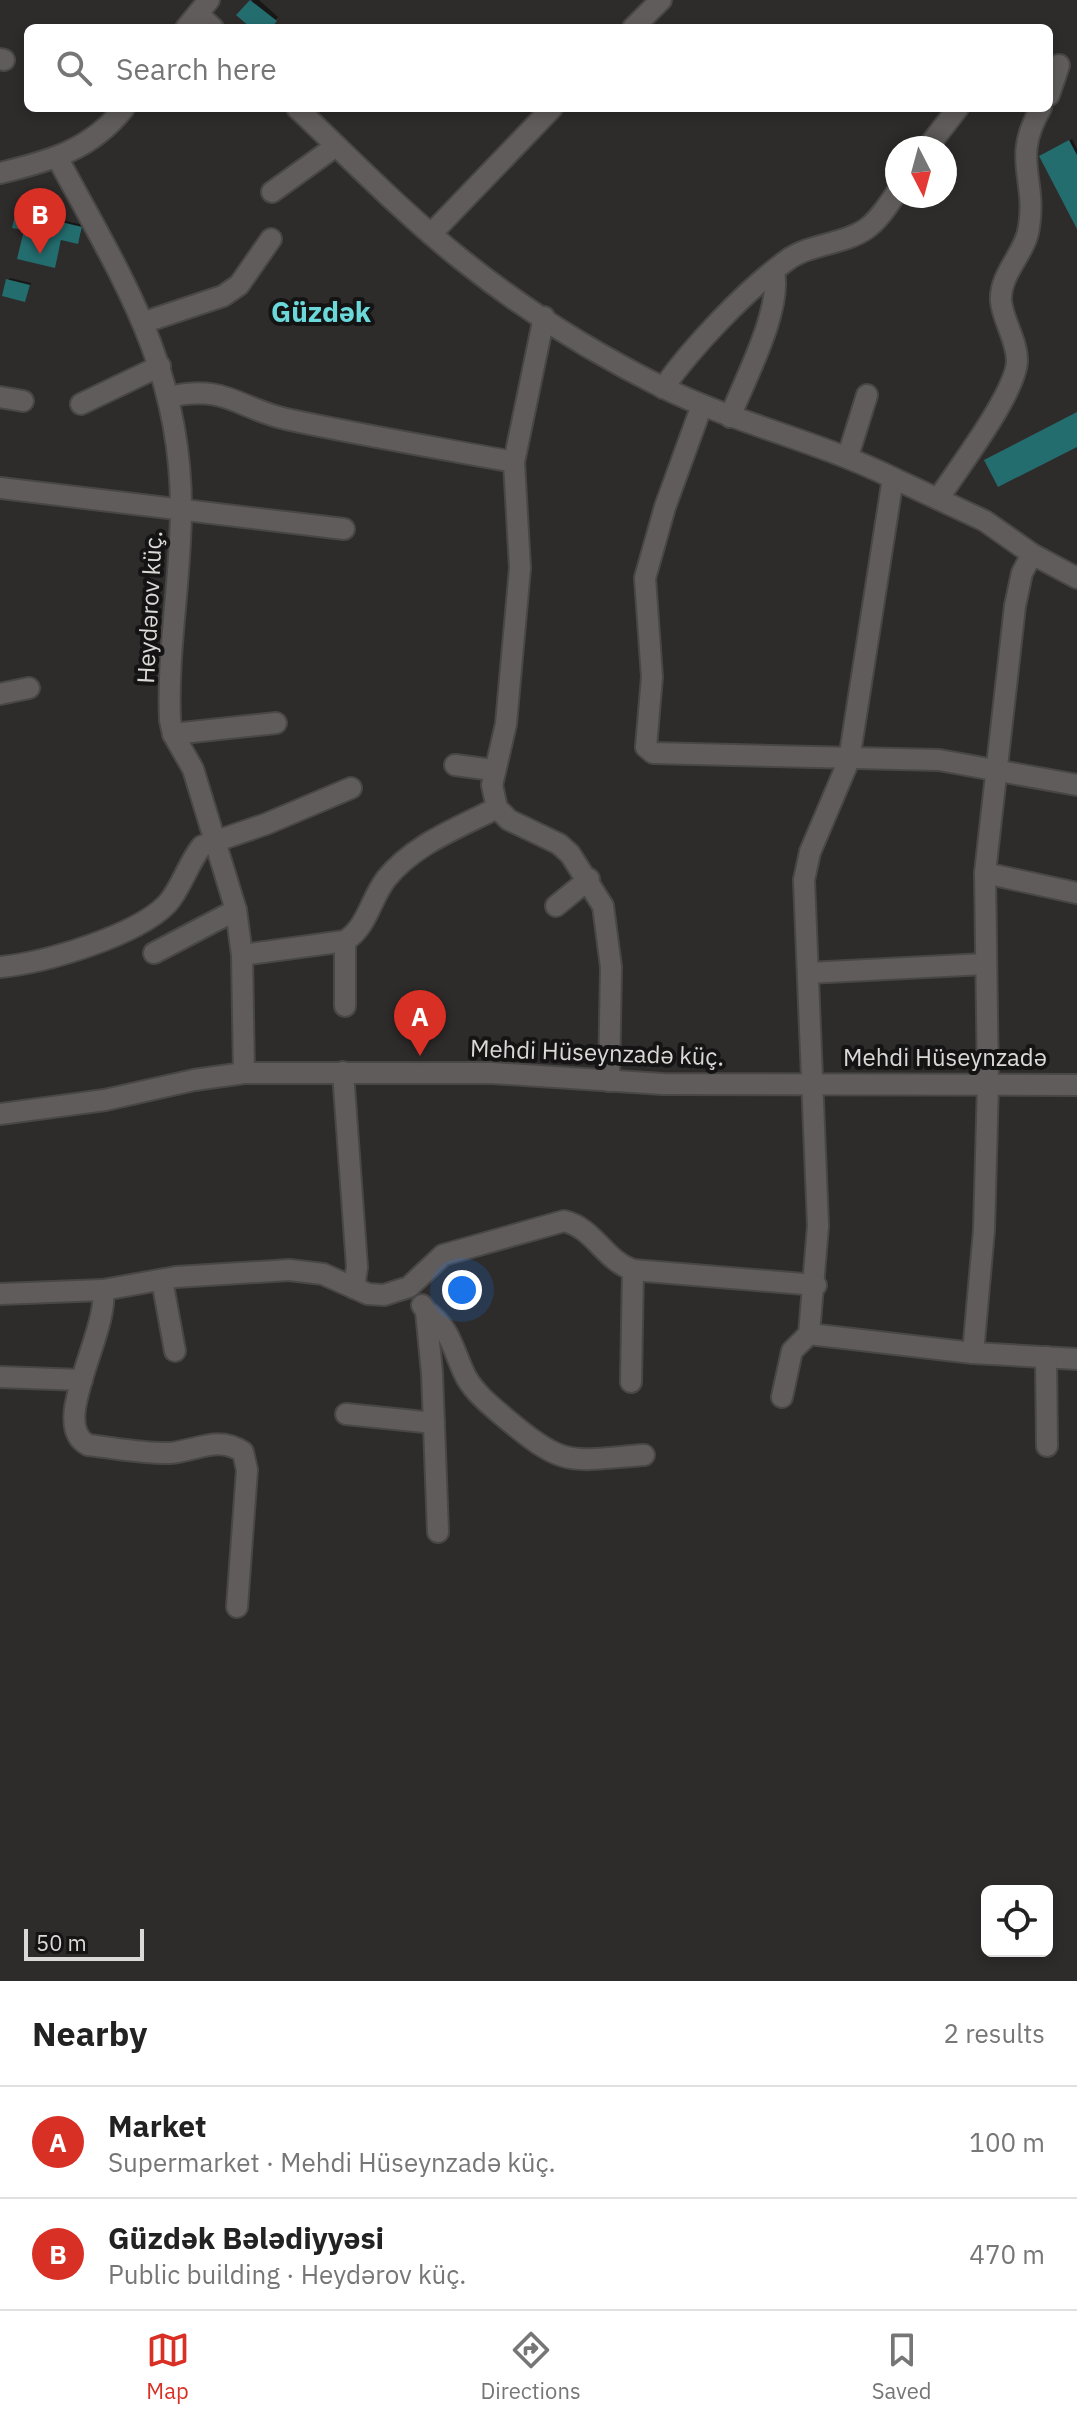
<!DOCTYPE html>
<html lang="en">
<head>
<meta charset="utf-8">
<style>
  body { margin:0; font-family:"IBM Plex Sans",sans-serif; background:#f2f2f2; color:#222 }
  .controls { position:absolute; right:24px; bottom:24px; display:grid; overflow:hidden; border-radius:12px; box-shadow:0 4px 12px #0003 }
  .controls button { width:72px; height:72px; display:grid; place-items:center; padding:0; border:0; border-bottom:2px solid #e0e0e0; background:#fff; color:#222; font:40px sans-serif }
  .compass { position:absolute; left:885px; top:136px; width:72px; height:72px; border-radius:50%; background:#fff; box-shadow:0 4px 12px #0003; rotate:174deg }
  .scale { position:absolute; left:24px; bottom:20px; width:120px; box-sizing:border-box; padding-left:8px; border:4px solid #dbd9d8; border-top:0; font-size:22px; line-height:28px; white-space:nowrap; color:#dbd9d8; -webkit-text-stroke:6px #151414; paint-order:stroke }
  .you { position:absolute; left:462px; top:1290px; width:28px; height:28px; margin:-20px; border:6px solid #fff; border-radius:50%; background:#1a73e8; box-shadow:0 0 0 12px #1a73e833 }
  .badge { display:grid; place-items:center; width:52px; height:52px; border-radius:50%; background:#d93025; color:#fff; font-size:26px; font-weight:700 }
  .pin { position:absolute; translate:-50% -66px; filter:drop-shadow(0 2px 4px #0008) }
  .pin::after { content:''; position:absolute; top:42px; width:28px; height:24px; background:inherit; clip-path:polygon(0 0,100% 0,50% 100%) }
  .list { margin:0; padding:0; list-style:none }
  h2 { display:flex; justify-content:space-between; align-items:center; height:104px; margin:0; padding:0 32px; font-size:34px }
  h2 small { font-size:26px; font-weight:400; color:#767676 }
  .list li { display:grid; grid-template-columns:52px 1fr auto; gap:24px; align-items:center; box-sizing:border-box; height:112px; padding:0 32px; border-top:2px solid #e0e0e0 }
  .list b { display:block; font-size:30px; white-space:nowrap }
  .list p { margin:0; font-size:26px; white-space:nowrap; color:#767676 }
  .list em { font-size:26px; font-style:normal; color:#767676 }
  .icon { flex:none; width:44px; height:44px; fill:none; stroke:currentColor; stroke-width:2; stroke-linecap:round; stroke-linejoin:round }
  .map { position:relative; flex:none; width:1077px; height:1981px; overflow:hidden }
  .search { position:absolute; background:#fff; box-shadow:0 4px 12px #0003; left:24px; right:24px; top:24px; height:88px; display:flex; align-items:center; gap:20px; box-sizing:border-box; padding:0 28px; border-radius:12px; color:#767676; font-size:30px }
  .sheet { height:328px; background:#fff }
  nav { display:flex; justify-content:space-around; align-items:center; box-sizing:border-box; height:112px; border-top:2px solid #e0e0e0; background:#fff; font-size:22px; color:#767676 }
  nav a { display:grid; justify-items:center; gap:4px }
  nav .on { color:#d93025 }
  .map>svg:first-child { display:block }
</style>
</head>
<body>
<div class="map">
<svg width="1077" height="1981" viewBox="0 0 1077 1981">
  <rect width="100%" height="100%" fill="#2e2b2b"/>
  <g fill="#0007">
    <path d="M 253,0 L 259,0 L 278,17 L 268,28 L 254,28 L 239,15 Z"/>
    <path d="M 1072,139 L 1077,149 L 1077,224 L 1043,154 Z"/>
    <path d="M 20,210 L 83,225 L 79,240 L 62,238 L 54,265 L 27,229 Z"/>
    <path d="M 10,278 L 31,283 L 25,300 L 8,280 Z"/>
  </g>
  <g fill="#246d6f">
    <path d="M 250,0 L 277,21 L 271,28 L 251,28 L 236,15 Z"/>
    <path d="M 1069,140 L 1077,155 L 1077,229 L 1039,156 Z"/>
    <path d="M 16,211 L 82,227 L 78,244 L 61,240 L 55,268 L 17,259 L 24,230 L 12,228 Z"/>
    <path d="M 6,279 L 30,285 L 25,302 L 2,296 Z"/>
    <path d="M 1077,412 L 1077,447 L 998,487 L 984,460 Z"/>
  </g>
  <g fill="none" stroke-linecap="round" stroke-linejoin="round">
    <g stroke="#494746" stroke-width="24">
      <g id="minor">
        <path d="M 198,14 L 213,28"/>
        <path d="M 186,28 L 209,0"/>
        <path d="M 633,28 L 661,0"/>
        <path d="M 0,59 L 4,60"/>
        <path d="M 1049,95 L 1059,65"/>
        <path d="M 297,108 C 351,159 404,214 462,260 C 522,308 593,353 662,387 C 737,424 818,441 893,478 L 849,760 L 810,852 L 804,880 L 818,1226 L 809,1334 L 792,1351 L 782,1397"/>
        <path d="M 927,148 L 958,108"/>
        <path d="M 58,159 C 122,278 181,367 181,508 C 181,579 167,650 170,720 L 173,734 L 193,769 L 236,910 L 242,955 L 244,1073"/>
        <path d="M 0,173 C 50,161 91,150 124,108"/>
        <path d="M 272,192 L 336,146"/>
        <path d="M 431,234 L 552,108"/>
        <path d="M 544,317 L 514,462 L 520,568 L 506,724 L 492,785 L 497,808 L 509,820 L 559,844 L 570,854 L 603,906 L 611,967 L 609,1081"/>
        <path d="M 145,322 L 223,296 L 239,285 L 271,239"/>
        <path d="M 663,388 C 693,346 745,291 786,261 C 810,243 843,245 866,229 C 879,220 888,205 897,192"/>
        <path d="M 0,397 L 23,401"/>
        <path d="M 169,397 C 225,384 238,408 286,419 C 361,435 438,448 514,462"/>
        <path d="M 81,404 L 160,366"/>
        <path d="M 702,405 L 665,507 L 645,578 L 652,677 L 646,747 L 653,753 L 939,760 L 1077,785"/>
        <path d="M 730,417 C 745,379 782,310 774,272"/>
        <path d="M 848,456 L 867,395"/>
        <path d="M 893,478 L 985,521 L 1032,554 L 1077,578"/>
        <path d="M 0,488 L 344,529"/>
        <path d="M 938,499 C 957,470 1016,393 1017,361 C 1017,340 1003,321 1001,301 C 999,274 1026,253 1029,227 C 1037,178 1011,159 1041,108"/>
        <path d="M 0,694 L 29,688"/>
        <path d="M 173,734 L 276,723"/>
        <path d="M 455,765 L 493,770"/>
        <path d="M 985,873 L 1077,893"/>
        <path d="M 556,906 L 589,879"/>
        <path d="M 345,941 L 345,1006"/>
        <path d="M 154,953 L 236,910"/>
        <path d="M 242,955 L 345,941 C 368,926 370,900 386,879 C 414,844 458,828 497,808"/>
        <path d="M 0,967 C 44,963 136,936 167,904 C 181,889 188,863 202,846 L 266,824 L 351,788"/>
        <path d="M 808,973 L 985,964"/>
        <path d="M 343,1072 L 357,1267 L 354,1288"/>
        <path d="M 0,1114 L 105,1100 L 194,1080 L 244,1073 L 492,1073 L 663,1084 L 1077,1085"/>
        <path d="M 162,1280 L 175,1351"/>
        <path d="M 103,1290 C 109,1333 48,1425 88,1445 C 115,1448 144,1454 170,1453 C 196,1451 218,1435 243,1452 L 247,1470 L 237,1607"/>
        <path d="M 0,1294 L 103,1290 L 176,1277 L 289,1270 L 323,1274 L 368,1294 L 384,1295 L 409,1287 L 443,1255 L 564,1221 C 594,1228 604,1260 633,1270 L 816,1285"/>
        <path d="M 422,1305 L 426,1311 L 432,1373 L 438,1532"/>
        <path d="M 426,1311 C 451,1328 453,1351 466,1377 C 475,1393 490,1405 504,1417 C 565,1468 567,1461 644,1455"/>
        <path d="M 809,1334 L 973,1353 L 1077,1359"/>
        <path d="M 973,1353 L 984,1230 L 988,1083 L 985,873 L 1015,606 L 1022,573 L 1032,554"/>
        <path d="M 1046,1357 L 1047,1446"/>
        <path d="M 0,1377 L 82,1380"/>
        <path d="M 631,1382 L 633,1270"/>
        <path d="M 346,1414 L 434,1423"/>
      </g>
    </g>
    <use href="#minor" stroke="#605c5c" stroke-width="20"/>
  </g>
  <g text-anchor="middle" dominant-baseline="central" stroke-width="8" stroke-linejoin="round" paint-order="stroke">
    <g font-size="24" fill="#dbd9d8" stroke="#151414">
      <text transform="translate(149 607) rotate(-87)">Heydərov küç.</text>
      <text transform="translate(597 1052) rotate(2)">Mehdi Hüseynzadə küç.</text>
      <text x="945" y="1057">Mehdi Hüseynzadə</text>
    </g>
    <g font-size="28" font-weight="bold" fill="#6bd8da" stroke="#151414">
      <text x="321" y="311">Güzdək</text>
    </g>
  </g>
</svg>
<div class="controls">
<button><svg class="icon" aria-label="locate" viewBox="0 0 24 24"><circle cx="12" cy="12" r="6"/><path d="M12 2v4M12 18v4M2 12h4M18 12h4"/></svg></button>
</div>
<svg class="compass" viewBox="-18 -18 36 36"><path d="M0-13l5 13h-10z" fill="#e53935"/><path d="M0 13l5-13h-10z" fill="#767676"/></svg>
<div class="scale">50 m</div>
<div class="you"></div>
<div class="pin badge" style="left:420px;top:1056px">A</div>
<div class="pin badge" style="left:40px;top:254px">B</div>
<div class="search"><svg class="icon" aria-label="search" viewBox="0 0 24 24"><circle cx="10" cy="10" r="6"/><path d="M15 15l6 6"/></svg>Search here</div>
</div>
<section class="sheet">
<h2>Nearby<small>2 results</small></h2>
<ul class="list">
<li><span class="badge">A</span><div><b>Market</b><p>Supermarket · Mehdi Hüseynzadə küç.</p></div><em>100 m</em></li>
<li><span class="badge">B</span><div><b>Güzdək Bələdiyyəsi</b><p>Public building · Heydərov küç.</p></div><em>470 m</em></li>
</ul>
</section>
<nav>
<a class="on"><svg class="icon" aria-label="map" viewBox="0 0 24 24"><path d="M3 6l6-2 6 2 6-2v14l-6 2-6-2-6 2zM9 4v14M15 6v14"/></svg>Map</a>
<a><svg class="icon" aria-label="directions" viewBox="0 0 24 24"><path d="M12 3l9 9-9 9-9-9zM9 14v-3h6M13 9l2 2-2 2"/></svg>Directions</a>
<a><svg class="icon" aria-label="saved" viewBox="0 0 24 24"><path d="M7 4h10v16l-5-4-5 4z"/></svg>Saved</a>
</nav>
</body>
</html>
